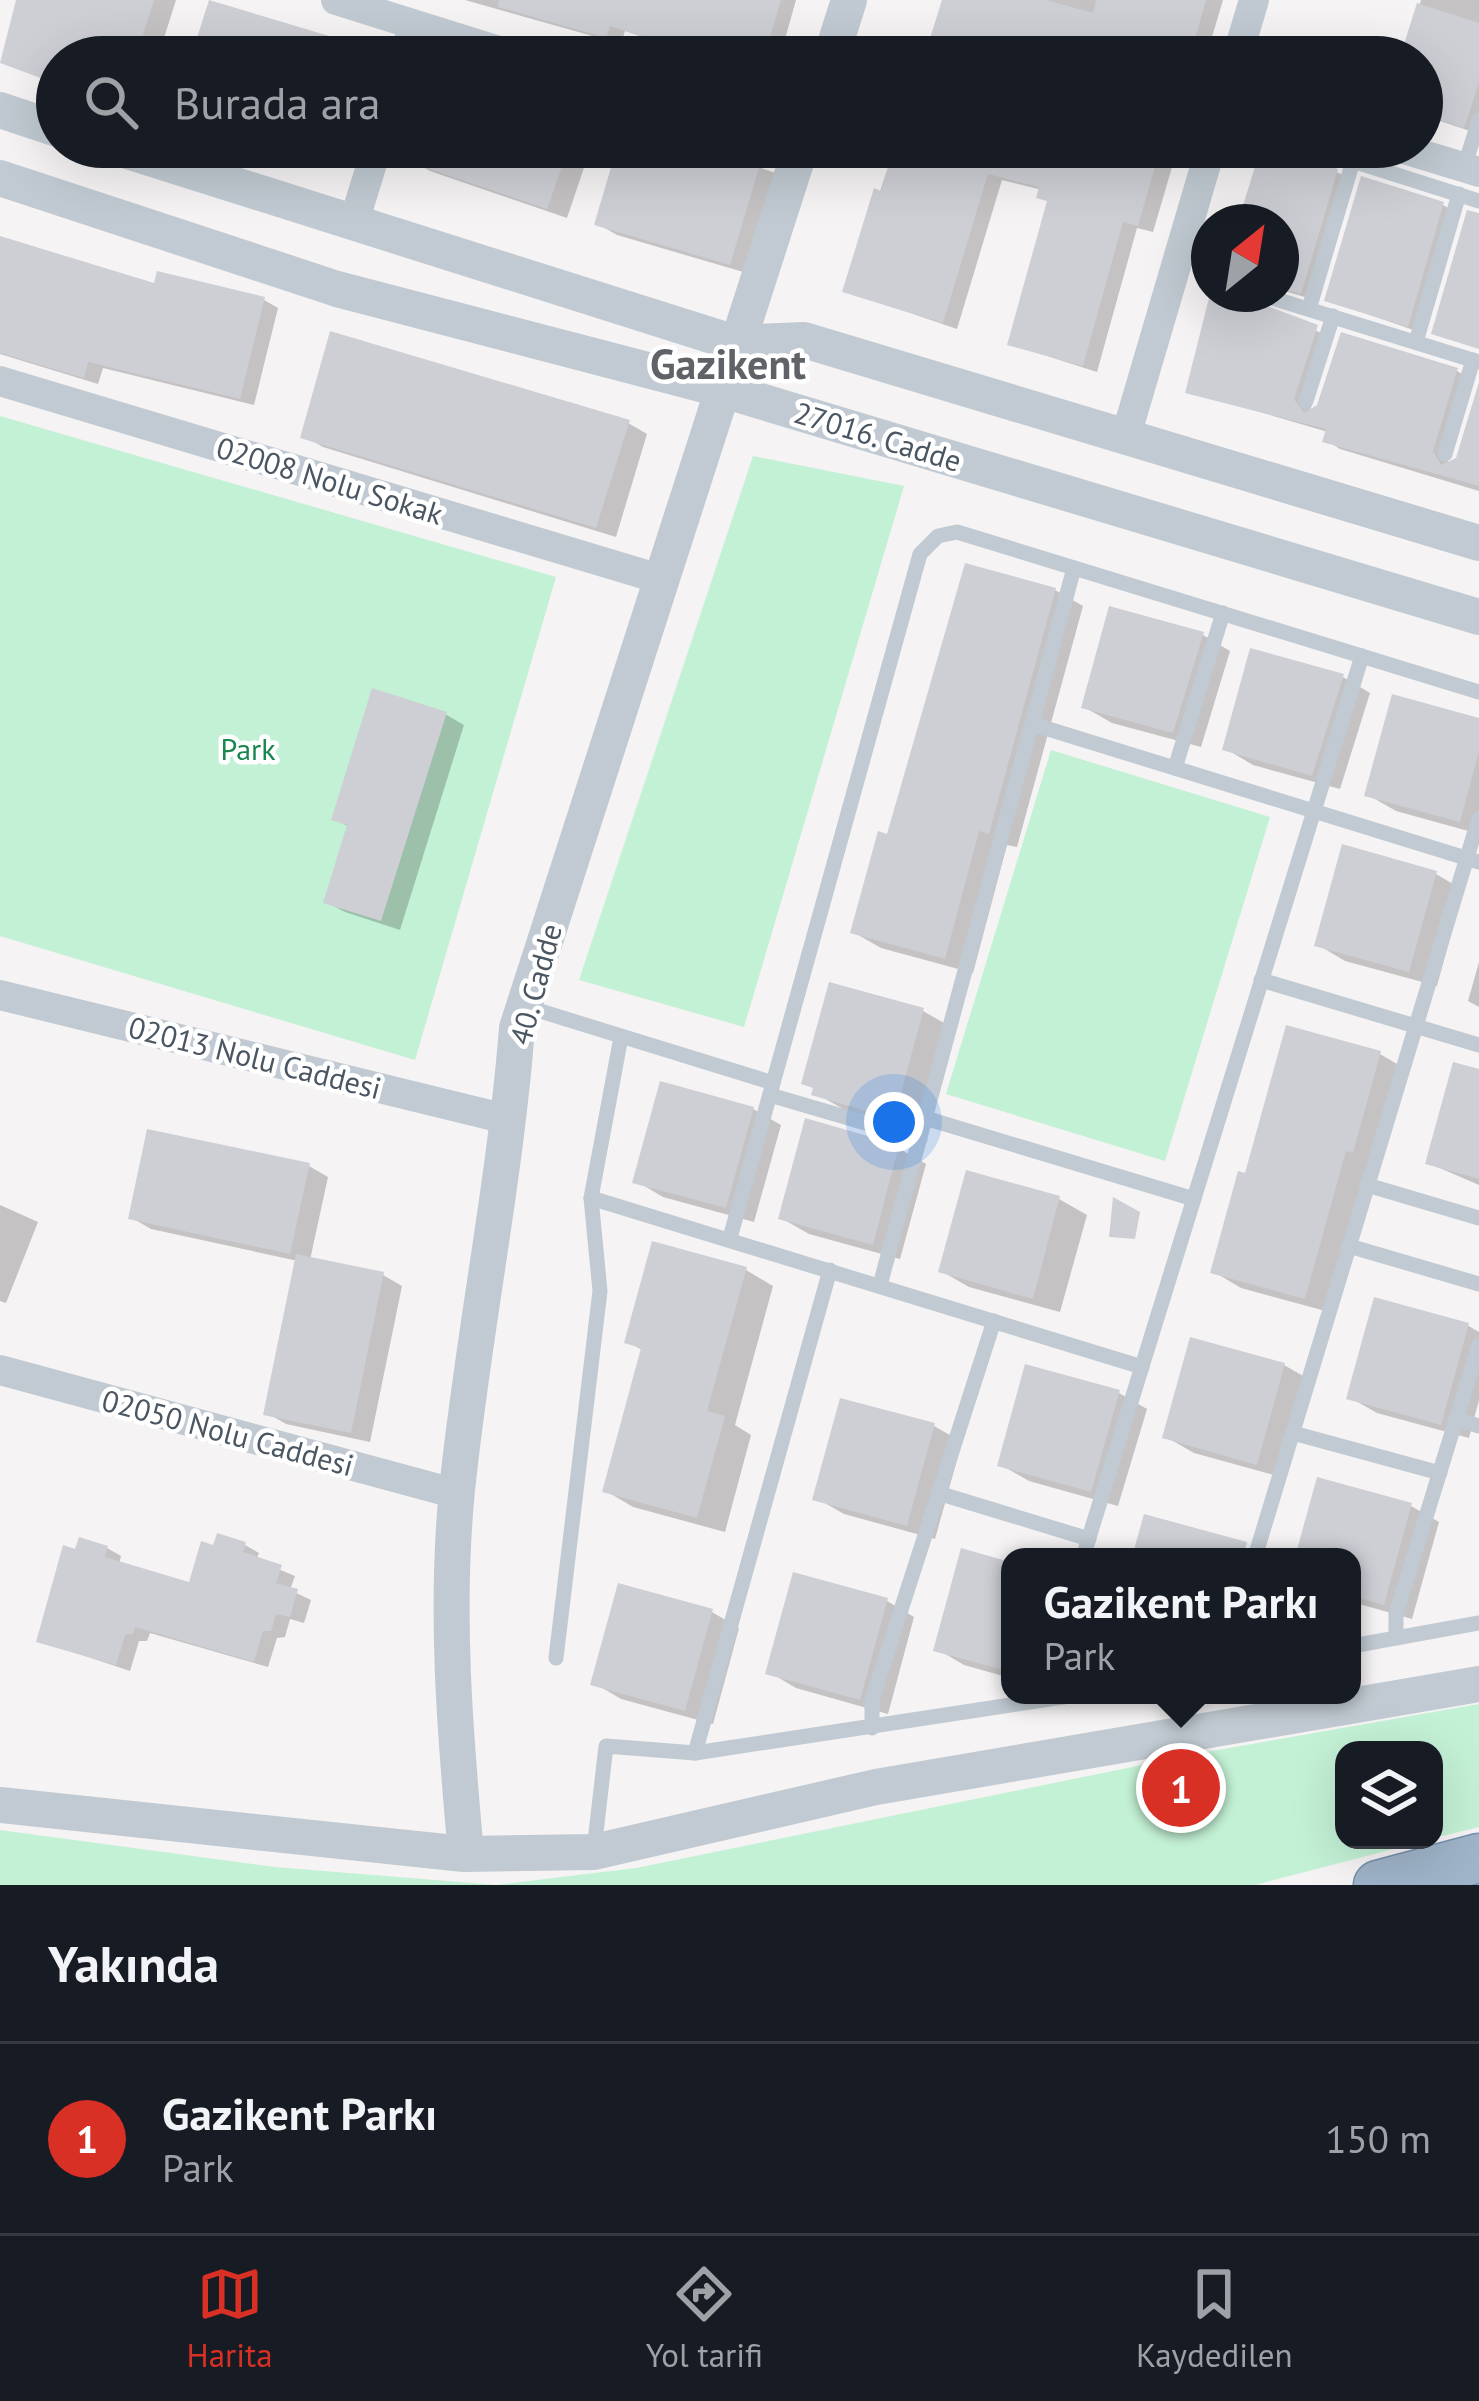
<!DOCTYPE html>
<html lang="tr">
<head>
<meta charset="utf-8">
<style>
  body { margin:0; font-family:"PT Sans",sans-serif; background:#20242c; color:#f1f3f6 }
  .controls { position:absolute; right:36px; bottom:36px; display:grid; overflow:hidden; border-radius:24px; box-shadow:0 12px 48px #0002 }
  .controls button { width:108px; height:108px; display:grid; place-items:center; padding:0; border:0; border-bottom:3px solid #363941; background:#171b24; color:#f1f3f6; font:60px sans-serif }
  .compass { position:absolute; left:1191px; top:204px; width:108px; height:108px; border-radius:50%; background:#171b24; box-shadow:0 12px 48px #0002; rotate:30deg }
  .you { position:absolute; left:894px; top:1122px; width:42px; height:42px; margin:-30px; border:9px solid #fff; border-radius:50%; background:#1a73e8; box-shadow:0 0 0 18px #1a73e833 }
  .badge { display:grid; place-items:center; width:78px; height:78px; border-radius:50%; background:#d93025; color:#fff; font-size:39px; font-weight:700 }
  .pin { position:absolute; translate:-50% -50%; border:6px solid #fff; box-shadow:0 3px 12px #0006 }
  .popup { position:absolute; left:1001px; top:1548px; width:360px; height:156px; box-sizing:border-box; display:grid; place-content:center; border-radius:24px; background:#171b24; filter:drop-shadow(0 3px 9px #0005); font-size:39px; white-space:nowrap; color:#9ea1a6 }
  .popup b { font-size:45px; color:#f1f3f6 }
  .popup::after { content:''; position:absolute; left:50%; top:100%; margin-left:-24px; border:24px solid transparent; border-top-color:#171b24 }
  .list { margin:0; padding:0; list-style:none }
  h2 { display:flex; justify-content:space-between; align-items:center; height:156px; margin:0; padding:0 48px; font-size:51px }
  h2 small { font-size:39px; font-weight:400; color:#9ea1a6 }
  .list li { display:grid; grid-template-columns:78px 1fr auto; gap:36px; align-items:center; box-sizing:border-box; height:192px; padding:0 48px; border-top:3px solid #363941 }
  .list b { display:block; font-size:45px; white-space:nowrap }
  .list p { margin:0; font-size:39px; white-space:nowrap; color:#9ea1a6 }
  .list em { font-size:39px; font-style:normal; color:#9ea1a6 }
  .icon { flex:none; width:66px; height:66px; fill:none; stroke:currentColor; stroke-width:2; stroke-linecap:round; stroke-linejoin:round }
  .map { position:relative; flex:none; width:1479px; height:1885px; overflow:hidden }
  .search { position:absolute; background:#171b24; box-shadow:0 12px 48px #0002; left:36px; right:36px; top:36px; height:132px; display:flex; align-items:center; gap:30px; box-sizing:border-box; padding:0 42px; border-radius:66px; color:#9ea1a6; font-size:45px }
  .sheet { height:348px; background:#171b24 }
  nav { display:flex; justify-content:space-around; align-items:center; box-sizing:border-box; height:168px; border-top:3px solid #363941; background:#171b24; font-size:33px; color:#9ea1a6 }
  nav a { display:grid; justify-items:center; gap:6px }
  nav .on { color:#d93025 }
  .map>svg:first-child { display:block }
</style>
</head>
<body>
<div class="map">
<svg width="1479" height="1885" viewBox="0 0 1479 1885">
  <rect width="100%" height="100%" fill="#f5f3f3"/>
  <g fill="#c3f1d5">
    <path d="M 0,416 L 556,577 L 415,1060 L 0,936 Z"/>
    <path d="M 753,456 L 904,486 L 744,1027 L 579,980 Z"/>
    <path d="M 1051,750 L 1270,817 L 1165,1161 L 946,1094 Z"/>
    <path d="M 1479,1704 L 1479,1827 L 1434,1838 L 1434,1750 L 1344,1750 L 1344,1840 L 1428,1840 L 1255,1885 L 0,1885 L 0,1830 L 275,1867 L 496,1885 L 636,1868 L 1206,1752 Z"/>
  </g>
  <g fill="#0003">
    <path d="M 19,0 L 176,0 L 158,57 L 57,57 L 57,85 L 1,61 Z"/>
    <path d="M 465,0 L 796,0 L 780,57 L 666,57 L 649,48 L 652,40 L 625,31 L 621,44 Z"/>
    <path d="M 944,0 L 1223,0 L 1206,57 L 925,57 Z"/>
    <path d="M 1421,0 L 1479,0 L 1479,134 L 1422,115 L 1422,57 L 1403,57 Z"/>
    <path d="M 321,147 L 374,147 L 369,162 Z"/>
    <path d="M 415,147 L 591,147 L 567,218 L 430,171 L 411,160 Z"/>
    <path d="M 620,147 L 704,147 L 778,174 L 750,274 L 617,235 L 598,224 Z"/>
    <path d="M 895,147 L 1178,147 L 1153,232 L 1137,228 L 1097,372 L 1010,344 L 1049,202 L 1042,190 L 1002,180 L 957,329 L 846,291 Z"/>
    <path d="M 1337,172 L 1351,180 L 1315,300 L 1281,290 L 1281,222 L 1242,222 Z"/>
    <path d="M 1443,205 L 1457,213 L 1422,333 L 1327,300 Z"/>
    <path d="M 0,253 L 157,287 L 264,300 L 278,308 L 254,405 L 103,368 L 98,384 L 0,354 Z"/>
    <path d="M 1213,294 L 1269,294 L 1260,300 L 1266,312 L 1330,336 L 1309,415 L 1457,371 L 1471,379 L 1447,460 L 1450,465 L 1459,461 L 1479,392 L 1479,491 L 1340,449 L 1326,440 L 1328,432 L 1188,391 Z"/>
    <path d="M 628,423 L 647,434 L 616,537 L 323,447 L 304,436 Z"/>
    <path d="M 1055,590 L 1083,606 L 1017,847 L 1007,845 L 973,973 L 881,948 L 853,932 L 889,837 Z"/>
    <path d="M 1203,635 L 1230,651 L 1201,747 L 1112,723 L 1084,707 Z"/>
    <path d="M 1343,677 L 1370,693 L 1340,789 L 1253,765 L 1226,749 Z"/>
    <path d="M 445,714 L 464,725 L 400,930 L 345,912 L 326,902 L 349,827 L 335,819 Z"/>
    <path d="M 1479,721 L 1479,834 L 1396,811 L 1368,795 Z"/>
    <path d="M 1436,874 L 1463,890 L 1437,986 L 1345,961 L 1318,945 Z"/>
    <path d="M 1479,962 L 1479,1007 L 1468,1001 Z"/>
    <path d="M 831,986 L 923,1011 L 951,1027 L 922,1132 L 843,1109 L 815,1093 Z"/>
    <path d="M 1380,1054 L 1407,1070 L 1333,1313 L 1241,1288 L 1214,1272 L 1247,1177 Z"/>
    <path d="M 1479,1073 L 1479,1185 L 1428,1163 Z"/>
    <path d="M 753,1109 L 781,1125 L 754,1222 L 663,1197 L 636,1181 Z"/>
    <path d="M 898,1148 L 926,1164 L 900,1259 L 809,1234 L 781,1218 Z"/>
    <path d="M 309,1166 L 328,1177 L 310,1260 L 383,1275 L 402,1286 L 370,1442 L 286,1424 L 267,1413 L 298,1261 L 151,1229 L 132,1218 Z"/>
    <path d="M 968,1174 L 1059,1199 L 1087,1215 L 1060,1312 L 969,1287 L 941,1271 Z"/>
    <path d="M 0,1205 L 38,1222 L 6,1303 L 0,1301 Z"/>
    <path d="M 746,1270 L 773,1286 L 735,1425 L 751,1435 L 725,1532 L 633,1507 L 606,1491 L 644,1351 L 628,1342 Z"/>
    <path d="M 1467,1325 L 1479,1332 L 1479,1400 L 1469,1438 L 1377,1413 L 1349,1397 Z"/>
    <path d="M 1284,1365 L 1312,1381 L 1285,1478 L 1194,1453 L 1166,1437 Z"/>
    <path d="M 1119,1393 L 1147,1409 L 1118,1506 L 1029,1481 L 1001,1465 Z"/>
    <path d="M 934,1426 L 962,1442 L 935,1539 L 844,1514 L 816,1498 Z"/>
    <path d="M 1411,1506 L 1439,1522 L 1412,1619 L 1352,1602 L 1352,1557 L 1299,1557 Z"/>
    <path d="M 245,1545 L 259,1553 L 256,1560 L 295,1576 L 290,1590 L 311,1600 L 304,1623 L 290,1619 L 285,1637 L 277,1638 L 268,1667 L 150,1633 L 147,1641 L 139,1641 L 130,1671 L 40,1641 L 77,1552 L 107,1548 L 121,1556 L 119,1564 L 191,1585 Z"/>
    <path d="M 1010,1565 L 1010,1678 L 964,1665 L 937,1649 Z"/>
    <path d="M 887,1601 L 914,1617 L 888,1714 L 796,1688 L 769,1672 Z"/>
    <path d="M 712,1612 L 739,1628 L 713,1724 L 621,1699 L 594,1683 Z"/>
  </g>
  <g fill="#cdcfd5">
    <path d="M 16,0 L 154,0 L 136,57 L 57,57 L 57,84 L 0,63 Z"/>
    <path d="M 209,0 L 379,51 L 378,57 L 191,57 Z"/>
    <path d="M 499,0 L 781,0 L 764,57 L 672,57 L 646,50 L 649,38 L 610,26 L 606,38 L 498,7 Z"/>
    <path d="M 942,0 L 1046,0 L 1093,13 L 1096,0 L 1206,0 L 1190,57 L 949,57 L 926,51 Z"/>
    <path d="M 1417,3 L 1479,23 L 1479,83 L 1464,128 L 1422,114 L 1422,57 L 1400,57 Z"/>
    <path d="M 396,147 L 569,147 L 547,209 L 394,157 Z"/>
    <path d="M 617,147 L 714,147 L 761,161 L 730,265 L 594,225 Z"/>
    <path d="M 895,147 L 1112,147 L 1157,159 L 1138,226 L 1123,222 L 1083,366 L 1007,345 L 1047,201 L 1036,198 L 1039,187 L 988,174 L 943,323 L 842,292 L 874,188 L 881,191 Z"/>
    <path d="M 1261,147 L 1338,169 L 1301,294 L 1281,288 L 1281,222 L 1238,222 Z"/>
    <path d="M 1361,176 L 1444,202 L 1408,327 L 1324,301 Z"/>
    <path d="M 1467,210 L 1479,213 L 1479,349 L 1431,334 Z"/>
    <path d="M 0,236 L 154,283 L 157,271 L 265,297 L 240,399 L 88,362 L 84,378 L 0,353 Z"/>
    <path d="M 1210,294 L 1249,299 L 1318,325 L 1294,399 L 1304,413 L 1317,405 L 1341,332 L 1458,368 L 1433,451 L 1441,465 L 1456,458 L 1479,382 L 1479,486 L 1322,442 L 1326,429 L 1185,393 Z"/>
    <path d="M 330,331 L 630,420 L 596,528 L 300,438 Z"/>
    <path d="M 965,563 L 1056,588 L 989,834 L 979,831 L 945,959 L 850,933 L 878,831 L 887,834 Z"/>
    <path d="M 1109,606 L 1204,632 L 1173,733 L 1081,708 Z"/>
    <path d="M 1250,648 L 1344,674 L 1312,776 L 1222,750 Z"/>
    <path d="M 372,688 L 447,712 L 381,921 L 323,903 L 347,825 L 331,820 Z"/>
    <path d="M 1392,694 L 1479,718 L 1479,751 L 1460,822 L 1364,796 Z"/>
    <path d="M 1342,844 L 1437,871 L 1409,972 L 1314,946 Z"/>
    <path d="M 829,982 L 924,1008 L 894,1119 L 811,1095 L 813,1088 L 801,1084 Z"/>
    <path d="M 1286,1025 L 1381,1051 L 1353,1153 L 1346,1151 L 1305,1299 L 1210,1273 L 1238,1171 L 1245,1173 Z"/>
    <path d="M 1453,1062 L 1479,1069 L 1479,1179 L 1425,1164 Z"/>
    <path d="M 660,1081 L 754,1107 L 726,1208 L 632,1183 Z"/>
    <path d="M 805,1118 L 899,1145 L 873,1245 L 778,1219 Z"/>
    <path d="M 147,1129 L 310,1163 L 290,1254 L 128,1219 Z"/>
    <path d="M 966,1170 L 1060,1196 L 1033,1299 L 938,1272 Z"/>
    <path d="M 1113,1197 L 1140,1212 L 1135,1239 L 1109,1237 Z"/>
    <path d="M 652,1241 L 747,1267 L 707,1411 L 725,1416 L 697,1518 L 602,1492 L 641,1348 L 624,1343 Z"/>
    <path d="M 296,1254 L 384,1272 L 351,1433 L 263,1415 Z"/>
    <path d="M 1374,1297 L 1469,1323 L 1441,1425 L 1346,1399 Z"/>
    <path d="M 1190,1337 L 1285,1363 L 1257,1465 L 1162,1438 Z"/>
    <path d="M 1025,1364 L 1120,1390 L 1091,1492 L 997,1466 Z"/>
    <path d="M 840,1398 L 935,1423 L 907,1526 L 812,1500 Z"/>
    <path d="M 1317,1477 L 1412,1503 L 1384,1605 L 1352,1596 L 1352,1557 L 1295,1557 Z"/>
    <path d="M 1144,1514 L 1247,1542 L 1243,1557 L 1132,1557 Z"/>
    <path d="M 217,1533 L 246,1542 L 243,1552 L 282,1565 L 276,1583 L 298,1589 L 290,1617 L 276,1614 L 271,1631 L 263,1631 L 254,1662 L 135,1627 L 133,1634 L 125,1635 L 116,1665 L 36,1642 L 63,1545 L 75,1549 L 79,1537 L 108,1546 L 105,1557 L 189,1582 L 201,1541 L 213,1545 Z"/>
    <path d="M 961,1548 L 1010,1562 L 1010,1672 L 933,1651 Z"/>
    <path d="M 793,1572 L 888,1598 L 860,1700 L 765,1674 Z"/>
    <path d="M 618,1583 L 713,1609 L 685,1711 L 590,1685 Z"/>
  </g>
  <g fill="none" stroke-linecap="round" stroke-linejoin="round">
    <g stroke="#7690ad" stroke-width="51">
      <path id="trunk" d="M 1378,1885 L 1479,1858"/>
    </g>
    <g stroke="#c1cad2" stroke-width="15">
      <path d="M 1464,168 L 1479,120"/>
      <path d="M 1259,294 L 1479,362"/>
      <path d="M 1309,309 L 1353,161 L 1479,201"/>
      <path d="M 1416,342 L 1459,194"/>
      <path d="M 1306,401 L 1333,316"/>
      <path d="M 1445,454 L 1473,360"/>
      <path d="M 1032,724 L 1479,862"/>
      <path d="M 1175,768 L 1223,613"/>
      <path d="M 1261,980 L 1479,1045"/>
      <path d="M 524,1006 L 773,1083"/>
      <path d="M 770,1095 L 920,1139"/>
      <path d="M 925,1118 L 1194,1199"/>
      <path d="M 1367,1185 L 1479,1218"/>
      <path d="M 591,1198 L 1142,1367"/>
      <path d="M 730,1238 L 920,554 L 938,536 L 957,532 L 1479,692"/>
      <path d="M 1349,1246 L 1479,1284"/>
      <path d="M 880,1285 L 1074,568"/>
      <path d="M 1456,1419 L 1479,1426"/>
      <path d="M 1293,1433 L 1440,1473"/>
      <path d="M 938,1493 L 1089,1539"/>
      <path d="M 1083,1557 L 1362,656"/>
      <path d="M 1255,1557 L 1479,818"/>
      <path d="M 1396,1638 L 1396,1614 L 1479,1345"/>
      <path d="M 1352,1646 L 1479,1623"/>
      <path d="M 556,1658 L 600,1291 L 591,1198 L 621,1037"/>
      <path d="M 872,1728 L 872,1700 L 994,1321"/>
      <path d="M 695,1753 L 830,1270"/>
      <path d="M 594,1850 L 606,1746 L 695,1753 L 1076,1695"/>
    </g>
    <g stroke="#c1cad2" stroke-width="30">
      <path d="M 336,0 L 518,57"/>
      <path d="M 404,57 L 414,25"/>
      <path d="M 1237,57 L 1254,0"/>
      <path d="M 1397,147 L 1479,172"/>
      <path d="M 354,222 L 377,147"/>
      <path d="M 0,381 L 660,579"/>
      <path d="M 1125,439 L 1211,147"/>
      <path d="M 0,995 L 510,1120"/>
      <path d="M 0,1370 L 457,1494"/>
    </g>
    <g stroke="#c1cad2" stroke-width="36">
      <path d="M 831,57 L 849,0"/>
      <path d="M 0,110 L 57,129"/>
      <path d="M 115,147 L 735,343 L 804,340 L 1479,543"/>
      <path d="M 0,178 L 337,289 L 720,389 L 1479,617"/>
      <path d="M 0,1805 L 464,1854 L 594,1852 L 876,1787 L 1479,1684"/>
      <path d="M 466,1854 C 455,1733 445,1612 457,1490 C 473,1335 505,1183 517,1028 L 801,147"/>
    </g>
    <use href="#trunk" stroke="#9fb4c9" stroke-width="48"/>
  </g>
  <g text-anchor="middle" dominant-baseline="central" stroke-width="9" stroke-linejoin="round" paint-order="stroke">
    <g font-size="30" fill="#4a5661" stroke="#fff">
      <text transform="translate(878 436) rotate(17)">27016. Cadde</text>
      <text transform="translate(330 480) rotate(17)">02008 Nolu Sokak</text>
      <text transform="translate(535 984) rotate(-75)">40. Cadde</text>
      <text transform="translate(255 1057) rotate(14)">02013 Nolu Caddesi</text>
      <text transform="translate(228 1432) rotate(15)">02050 Nolu Caddesi</text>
    </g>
    <g font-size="30" fill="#17864f" stroke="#fff">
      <text x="248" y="748">Park</text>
    </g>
    <g font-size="42" font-weight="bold" fill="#5f6368" stroke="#fff">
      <text x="728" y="363">Gazikent</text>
    </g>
  </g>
</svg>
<div class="controls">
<button><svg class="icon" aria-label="layers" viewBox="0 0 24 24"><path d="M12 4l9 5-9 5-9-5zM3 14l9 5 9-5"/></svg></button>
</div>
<svg class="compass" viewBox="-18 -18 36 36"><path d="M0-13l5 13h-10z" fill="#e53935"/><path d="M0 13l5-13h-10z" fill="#9ea1a6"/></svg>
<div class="you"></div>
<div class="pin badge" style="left:1181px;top:1788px">1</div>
<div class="popup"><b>Gazikent Parkı</b>Park</div>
<div class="search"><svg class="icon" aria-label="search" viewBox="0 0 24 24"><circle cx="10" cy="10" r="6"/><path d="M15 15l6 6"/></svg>Burada ara</div>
</div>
<section class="sheet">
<h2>Yakında<small></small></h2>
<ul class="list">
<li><span class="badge">1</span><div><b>Gazikent Parkı</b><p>Park</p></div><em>150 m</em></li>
</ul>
</section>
<nav>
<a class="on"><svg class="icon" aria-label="map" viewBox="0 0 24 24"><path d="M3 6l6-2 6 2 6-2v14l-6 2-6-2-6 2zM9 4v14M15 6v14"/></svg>Harita</a>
<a><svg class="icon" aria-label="directions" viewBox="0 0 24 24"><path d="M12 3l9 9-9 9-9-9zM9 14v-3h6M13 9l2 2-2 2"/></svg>Yol tarifi</a>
<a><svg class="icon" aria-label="saved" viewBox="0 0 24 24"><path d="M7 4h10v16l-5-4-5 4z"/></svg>Kaydedilen</a>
</nav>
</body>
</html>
